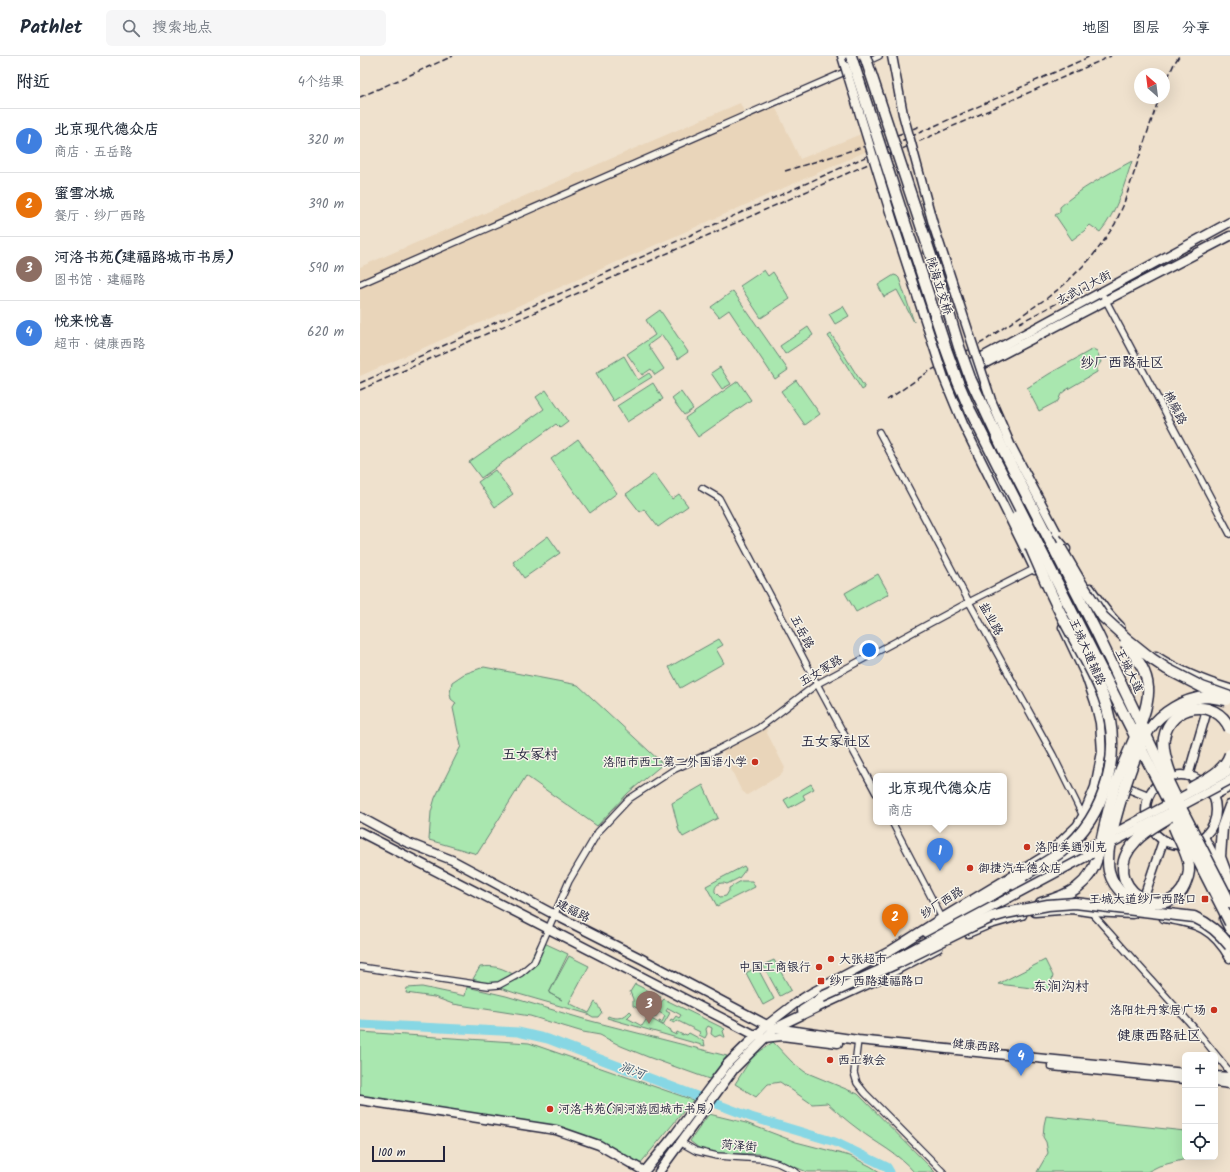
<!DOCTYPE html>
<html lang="zh">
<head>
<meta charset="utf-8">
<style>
  body { margin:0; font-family:Kalam,"LXGW WenKai TC",sans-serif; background:#f6f6f7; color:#1f2937 }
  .controls { position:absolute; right:12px; bottom:12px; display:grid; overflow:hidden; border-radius:6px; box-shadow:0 4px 16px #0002 }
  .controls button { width:36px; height:36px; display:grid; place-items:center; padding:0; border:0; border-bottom:1px solid #e0e1e3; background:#fff; color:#1f2937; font:20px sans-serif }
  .compass { position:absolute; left:774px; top:12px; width:36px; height:36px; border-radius:50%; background:#fff; box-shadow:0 4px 16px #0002; rotate:332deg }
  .scale { position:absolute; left:12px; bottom:10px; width:73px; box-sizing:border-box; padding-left:4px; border:2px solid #22223b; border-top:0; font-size:11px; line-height:14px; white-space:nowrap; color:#22223b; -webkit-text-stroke:3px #f7f3e8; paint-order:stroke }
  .you { position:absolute; left:509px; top:594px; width:14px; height:14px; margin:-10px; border:3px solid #fff; border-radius:50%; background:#1a73e8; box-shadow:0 0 0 6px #1a73e833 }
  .badge { display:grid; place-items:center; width:26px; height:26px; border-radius:50%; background:#111827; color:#fff; font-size:13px; font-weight:700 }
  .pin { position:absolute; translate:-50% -33px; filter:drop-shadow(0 1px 2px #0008) }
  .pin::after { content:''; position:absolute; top:21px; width:14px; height:12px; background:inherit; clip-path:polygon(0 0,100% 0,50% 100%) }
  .popup { position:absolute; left:513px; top:717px; width:134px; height:52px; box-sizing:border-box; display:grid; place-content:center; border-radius:6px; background:#fff; filter:drop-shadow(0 1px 3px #0005); font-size:13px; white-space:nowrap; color:#747a83 }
  .popup b { font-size:15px; color:#1f2937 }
  .popup::after { content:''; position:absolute; left:50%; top:100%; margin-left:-8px; border:8px solid transparent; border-top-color:#fff }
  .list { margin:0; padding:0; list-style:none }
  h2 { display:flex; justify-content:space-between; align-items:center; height:52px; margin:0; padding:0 16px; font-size:17px }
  h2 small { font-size:13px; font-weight:400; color:#747a83 }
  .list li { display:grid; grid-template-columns:26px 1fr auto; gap:12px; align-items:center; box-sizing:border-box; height:64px; padding:0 16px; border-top:1px solid #e0e1e3 }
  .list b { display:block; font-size:15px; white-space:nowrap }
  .list p { margin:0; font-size:13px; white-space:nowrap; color:#747a83 }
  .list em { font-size:13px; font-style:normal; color:#747a83 }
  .icon { flex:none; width:22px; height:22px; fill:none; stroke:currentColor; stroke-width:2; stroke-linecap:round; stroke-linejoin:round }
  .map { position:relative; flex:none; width:870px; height:1116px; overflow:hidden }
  header { display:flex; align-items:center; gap:24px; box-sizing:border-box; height:56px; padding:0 20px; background:#fff; border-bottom:1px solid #e0e1e3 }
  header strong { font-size:19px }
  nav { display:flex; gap:22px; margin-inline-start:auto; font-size:14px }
  .search { width:280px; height:36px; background:#f6f6f7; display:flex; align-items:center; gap:10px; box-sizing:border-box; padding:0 14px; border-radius:6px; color:#747a83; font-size:15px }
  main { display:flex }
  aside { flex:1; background:#fff }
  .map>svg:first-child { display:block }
</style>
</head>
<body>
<header>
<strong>Pathlet</strong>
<div class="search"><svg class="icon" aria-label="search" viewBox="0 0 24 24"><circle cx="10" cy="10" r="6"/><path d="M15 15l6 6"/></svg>搜索地点</div>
<nav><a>地图</a><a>图层</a><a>分享</a></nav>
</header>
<main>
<aside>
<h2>附近<small>4个结果</small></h2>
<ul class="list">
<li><span class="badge" style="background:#3f7fe0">1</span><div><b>北京现代德众店</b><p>商店 · 五岳路</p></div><em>320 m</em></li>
<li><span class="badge" style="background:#e8710a">2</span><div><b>蜜雪冰城</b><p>餐厅 · 纱厂西路</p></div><em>390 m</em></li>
<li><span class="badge" style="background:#8d6e63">3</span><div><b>河洛书苑(建福路城市书房)</b><p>图书馆 · 建福路</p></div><em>590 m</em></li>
<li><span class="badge" style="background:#3f7fe0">4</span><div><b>悦来悦喜</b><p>超市 · 健康西路</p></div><em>620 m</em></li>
</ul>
</aside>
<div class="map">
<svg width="870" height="1116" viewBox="0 0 870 1116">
  <rect width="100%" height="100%" fill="#efe1cd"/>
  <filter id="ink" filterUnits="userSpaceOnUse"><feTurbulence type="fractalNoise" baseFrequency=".025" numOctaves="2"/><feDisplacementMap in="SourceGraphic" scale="8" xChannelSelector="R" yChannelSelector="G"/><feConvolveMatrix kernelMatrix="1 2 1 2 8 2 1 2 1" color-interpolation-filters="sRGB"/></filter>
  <g filter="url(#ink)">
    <g fill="#e9d5ba">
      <path d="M 380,47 L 387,62 L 415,50 L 440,103 L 501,78 L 507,95 L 0,320 L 0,211 Z"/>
      <path d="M 406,671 L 407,677 L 425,712 L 422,718 L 387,739 L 381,734 L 362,694 L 385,684 Z"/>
    </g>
    <g fill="#a9e7af" stroke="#668475">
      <path d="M 772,105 C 764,129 757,156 740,176 L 730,169 L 724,175 L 712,184 L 695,159 L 700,156 L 700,151 C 719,133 748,118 772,105 Z"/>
      <path d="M 404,214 L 408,220 L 413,216 L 430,243 L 401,262 L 380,230 Z"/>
      <path d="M 534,219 L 537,220 L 539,222 L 554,266 L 537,234 L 524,241 L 518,229 Z"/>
      <path d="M 373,235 L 428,314 L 415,323 L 369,254 L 359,261 L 351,251 Z"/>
      <path d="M 483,250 L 489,260 L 475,268 L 469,258 Z"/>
      <path d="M 300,254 L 328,296 L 318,303 L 302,279 L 288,289 L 304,313 L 295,319 L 291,313 L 282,319 L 267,298 L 295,279 L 286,264 Z"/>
      <path d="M 448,271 L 453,279 L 425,298 L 420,290 Z"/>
      <path d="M 471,278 L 505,332 L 502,334 L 468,280 Z"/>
      <path d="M 733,293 L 737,295 L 741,306 L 737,311 L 737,316 L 706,334 L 701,338 L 698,345 L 679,355 L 667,332 L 689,318 Z"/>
      <path d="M 264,300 L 278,324 L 289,317 L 292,321 L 253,345 L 236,317 Z"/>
      <path d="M 360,311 L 371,328 L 362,333 L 351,317 Z"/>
      <path d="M 436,324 L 460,358 L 445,369 L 421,335 Z"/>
      <path d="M 378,325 L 391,344 L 338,381 L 325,362 Z"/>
      <path d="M 293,327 L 303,343 L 267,366 L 257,350 Z"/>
      <path d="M 186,334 L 208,366 L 200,372 L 196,368 L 121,422 L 109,406 L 184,353 L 176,341 Z"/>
      <path d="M 321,336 L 333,353 L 324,359 L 312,343 Z"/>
      <path d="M 218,383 L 257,437 L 230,457 L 191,403 Z"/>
      <path d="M 135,414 L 153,438 L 135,451 L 118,426 Z"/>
      <path d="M 294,418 L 312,443 L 319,438 L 328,450 L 298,471 L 284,453 L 280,456 L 266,438 Z"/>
      <path d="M 188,480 L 200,497 L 164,522 L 153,506 Z"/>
      <path d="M 518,518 L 529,538 L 496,556 L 485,537 Z"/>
      <path d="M 359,583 L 363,589 L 356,593 L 364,607 L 320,632 L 309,611 Z"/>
      <path d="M 124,611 L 218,629 L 303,708 L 268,737 L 237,770 L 166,720 L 117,798 L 69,784 L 71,756 L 75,742 L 101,690 L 93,652 L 96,647 L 91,643 L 90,637 L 92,626 L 104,618 Z"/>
      <path d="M 451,728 L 454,733 L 443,739 L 445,743 L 429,752 L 424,744 Z"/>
      <path d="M 343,729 L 358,762 L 323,781 L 319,775 L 312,747 Z"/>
      <path d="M 384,810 L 386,813 L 379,822 L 367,828 C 360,825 354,829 355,836 L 360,841 L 366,840 L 369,835 L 369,832 L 381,825 L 392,825 L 395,831 L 357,850 L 346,830 Z"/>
      <path d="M 182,886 L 208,898 L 189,937 L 202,944 L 189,937 L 209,900 L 229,910 L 209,947 L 229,957 L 235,946 C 239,949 238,950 240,954 L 242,956 L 238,961 L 233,961 L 228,958 L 155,937 L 113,923 L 120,911 C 135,909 143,912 156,920 L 155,924 L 157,924 L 167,911 L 178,888 Z"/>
      <path d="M 414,904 L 431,934 L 420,940 L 403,909 Z"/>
      <path d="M 685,904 L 693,920 L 689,934 L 638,928 Z"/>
      <path d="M 397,911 L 414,943 L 403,949 L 386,917 Z"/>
      <path d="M 275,928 L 301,941 L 293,951 L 283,945 L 277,952 L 273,950 L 273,943 L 270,936 Z"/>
      <path d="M 62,931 L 105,940 L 107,931 L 146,940 L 227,964 L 367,1000 L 349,1023 L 288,1001 L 261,990 L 240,979 L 223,976 L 170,960 L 93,948 L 74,941 L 46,937 L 47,932 Z"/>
      <path d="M 304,943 L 365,973 L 363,975 L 365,981 L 363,981 L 360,979 L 355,981 L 351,978 L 352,972 L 348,970 L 346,973 L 347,978 L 345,982 L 339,979 L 340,976 L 316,964 L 314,967 L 310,965 L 311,963 L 313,964 L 316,960 L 319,962 L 321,959 L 308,952 L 306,955 L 310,957 L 303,969 L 299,966 L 299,965 L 302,966 L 305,960 L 299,956 L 295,962 L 290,959 Z"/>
      <path d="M 270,955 L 272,957 L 267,962 L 282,970 L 288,961 L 311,974 L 310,976 L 316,979 L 317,976 L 323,979 L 324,978 L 327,979 L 329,977 L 344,985 L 345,990 L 247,962 L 248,960 C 257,964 264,962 270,955 Z"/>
      <path d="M 0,976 L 169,987 L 333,1044 L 279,1109 L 228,1081 L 192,1069 L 0,1041 Z"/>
      <path d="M 413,986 L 432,1006 L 445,1016 L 498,1038 L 575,1116 L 554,1116 C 538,1097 517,1088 498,1073 C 487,1065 477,1056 467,1047 L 452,1048 L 420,1026 L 408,1028 L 396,1041 L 375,1028 L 392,1001 Z"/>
      <path d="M 349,1058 L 386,1067 L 436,1086 L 490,1100 L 510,1110 L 520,1116 L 447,1116 L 416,1103 L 401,1098 L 355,1097 L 340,1093 L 330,1085 Z"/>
      <path d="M 686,1060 L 825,1075 L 825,1101 L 834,1101 L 799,1110 L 787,1116 L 677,1116 L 688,1097 L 686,1086 L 683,1081 L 684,1069 Z"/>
    </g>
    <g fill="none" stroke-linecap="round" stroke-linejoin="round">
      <path stroke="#87d7e4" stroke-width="9" d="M 0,968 L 158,976 L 188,983 L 391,1061 L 475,1086 L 527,1111 L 530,1116"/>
      <g stroke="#22223b" stroke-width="8">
        <g id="street">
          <path d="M 0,228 L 487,15 L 519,0"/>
          <path d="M 744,241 L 870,478"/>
          <path d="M 519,376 L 609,546 L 693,699 L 723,760"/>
          <path d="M 342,432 L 359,442 L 457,628 L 516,737"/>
          <path d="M 532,766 L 582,862"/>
          <path d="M 731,856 L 836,974 L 870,1016"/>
          <path d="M 0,911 L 128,930 L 139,929 L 161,917 L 174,906 L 209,825 L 238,776 L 269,743 L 315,713 L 359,693 L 399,672 L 457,628 L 609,546 L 678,511"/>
          <path d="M 498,984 L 494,1017 L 497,1027 L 505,1037 L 583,1116"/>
          <path d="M 320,1086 L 336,1095 L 357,1100 L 403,1103 L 418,1107 L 436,1116"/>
        </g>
      </g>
      <g stroke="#22223b" stroke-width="11">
        <g id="secondary">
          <path d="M 621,326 L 616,312 L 870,180"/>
          <path d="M 654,462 L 609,365 L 591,322 L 614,305 L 624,300 L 870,166"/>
          <path d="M 690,472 L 694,479 L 706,493"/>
          <path d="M 663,489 L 675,514"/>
          <path d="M 730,532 C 739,545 748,559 760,570"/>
          <path d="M 796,600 C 819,615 844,625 870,633"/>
          <circle cx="821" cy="754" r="35"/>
          <path d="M 828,720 L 852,637"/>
          <path d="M 761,729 L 788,740"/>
          <path d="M 853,740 L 870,731"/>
          <path d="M 0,761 L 46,786 L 92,804 L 195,859 L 282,903 L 407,969 L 415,972 L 498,984 L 825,1017"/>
          <path d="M 0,776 L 395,979 L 404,982 L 422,980 L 478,987"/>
          <path d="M 844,781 L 861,813"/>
          <path d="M 655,830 L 723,794"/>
          <path d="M 782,847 L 803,785"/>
          <path d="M 675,856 L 712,853 L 731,856 L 773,858"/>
          <path d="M 804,862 C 837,867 853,872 870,902"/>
          <path d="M 864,863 L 870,875"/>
          <path d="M 566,877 L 595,862"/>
          <path d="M 608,877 L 627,869 L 662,859"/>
          <path d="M 442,954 L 462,941"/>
          <path d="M 692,1010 L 825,1023"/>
          <path d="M 855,1020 L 870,1021"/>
          <path d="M 855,1026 L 870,1028"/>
          <path d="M 0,1044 L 196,1074 L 239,1089 L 284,1115"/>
          <path d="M 284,1116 L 316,1077 L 368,1007 L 407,969 L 437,946 L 453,936 L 530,895 L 582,862 L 688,798 L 717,770 L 723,760 L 735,731 L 742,696 L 740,667 L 735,646 L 726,620 L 703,571"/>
          <path d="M 299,1116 L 374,1013 L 415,972 L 467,947 L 523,921 L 578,892"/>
        </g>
      </g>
      <g stroke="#22223b" stroke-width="11">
        <path id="primary" d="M 482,0 L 485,10"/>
      </g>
      <g stroke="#22223b" stroke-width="13">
        <g id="highway">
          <path d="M 573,172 L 577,212"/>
          <path d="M 541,185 L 559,218"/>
          <path d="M 870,750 L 862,772 L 860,801 L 870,828"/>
          <path d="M 681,847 C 710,839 729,830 738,800"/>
          <path d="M 590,865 L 663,820"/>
        </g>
      </g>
      <use href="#street" stroke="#f7f3e8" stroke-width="5.5"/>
      <use href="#secondary" stroke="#f7f3e8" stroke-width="8"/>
      <use href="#primary" stroke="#f7f3e8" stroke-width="8"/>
      <use href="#highway" stroke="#f7f3e8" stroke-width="10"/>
      <g stroke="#22223b" stroke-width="1.5" stroke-dasharray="6 3" stroke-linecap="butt">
        <path d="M 804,30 L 814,8 L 819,0"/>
        <path d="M 0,41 L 93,0"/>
        <path d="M 425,115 L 525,84 L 560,70"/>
        <path d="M 659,267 L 732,229"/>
        <path d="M 0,327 L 731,0"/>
        <path d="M 0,334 L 751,0"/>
        <path d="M 527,344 L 568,316 L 623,286 L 687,242 L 705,228 L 730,203 L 741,189 L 755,168 L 763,150 L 799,42"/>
      </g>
      <g stroke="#22223b" stroke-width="11" stroke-linecap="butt">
        <g id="secondary-bridge">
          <path d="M 532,0 L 543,58 L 573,168 L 631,344 L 650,388 L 697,477"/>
          <path d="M 485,10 L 535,172 L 584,322 L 603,368 L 663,489"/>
          <path d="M 723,794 L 870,715"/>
          <path d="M 523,909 L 870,724"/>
        </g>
      </g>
      <g stroke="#22223b" stroke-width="13" stroke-linecap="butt">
        <g id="highway-bridge">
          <path d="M 491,0 L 586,293 L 598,326 L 610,354 L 787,704 L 870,867"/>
          <path d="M 505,0 L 579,224 L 599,291 L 610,322 L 644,395 L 737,577 L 818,746 L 870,847"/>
          <path d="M 657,460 C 672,494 686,529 703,562 C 716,587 732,613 743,640 C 764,694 747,760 701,796 C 689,805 675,812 663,820"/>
          <path d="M 700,491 L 721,527 L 743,561 L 767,583 L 792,603 L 807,613 L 842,631 L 870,641"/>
          <path d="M 811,719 C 807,708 802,694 804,682 C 810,648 856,640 870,673"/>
          <path d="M 831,732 C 846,723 864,716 870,698"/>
          <path d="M 808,762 C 797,769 785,775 776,785 C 733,829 809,874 826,826 C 829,819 830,812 828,805 C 825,793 818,782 814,771"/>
          <path d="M 738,800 C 744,773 749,745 759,719 C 767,696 790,656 788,632 C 787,614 776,601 765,587"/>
          <path d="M 790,853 C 772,847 754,835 749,815 C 745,796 754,769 759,750 C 766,727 776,694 789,674 C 801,656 824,643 845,641 C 852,641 859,643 866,644"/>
          <path d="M 462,941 L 537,907 L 612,870 L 632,861 L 646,857 L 688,849 L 715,847 L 834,861 C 850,868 860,877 870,890"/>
        </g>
      </g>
      <use href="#secondary-bridge" stroke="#f7f3e8" stroke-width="8"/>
      <use href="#highway-bridge" stroke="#f7f3e8" stroke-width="10"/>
    </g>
  </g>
  <g fill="#c8321e" stroke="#f7f3e8" stroke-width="1.5">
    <circle cx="395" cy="706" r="4"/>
    <circle cx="667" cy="791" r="4"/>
    <circle cx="610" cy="812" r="4"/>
    <rect x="841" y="839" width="8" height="8" rx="2"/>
    <circle cx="471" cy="903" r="4"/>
    <circle cx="459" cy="911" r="4"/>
    <rect x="457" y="921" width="8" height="8" rx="2"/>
    <circle cx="854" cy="954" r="4"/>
    <circle cx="470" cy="1004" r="4"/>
    <circle cx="190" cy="1053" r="4"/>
  </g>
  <g text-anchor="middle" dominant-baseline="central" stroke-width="3" stroke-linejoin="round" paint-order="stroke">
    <g font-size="12" fill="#22223b" stroke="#f7f3e8">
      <text transform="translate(579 230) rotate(72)">陇海立交桥</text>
      <text transform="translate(724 232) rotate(-28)">玄武门大街</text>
      <text transform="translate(815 352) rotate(63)">棉麻路</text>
      <text transform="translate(631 563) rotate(61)">盐业路</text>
      <text transform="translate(442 576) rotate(62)">五岳路</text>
      <text transform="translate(727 596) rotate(66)">王城大道辅路</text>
      <text transform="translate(461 615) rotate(-31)">五女冢路</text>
      <text transform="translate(769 615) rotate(64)">王城大道</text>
      <text transform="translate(582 847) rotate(-32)">纱厂西路</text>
      <text transform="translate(213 855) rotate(27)">建福路</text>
      <text transform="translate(616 990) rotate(6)">健康西路</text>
      <text transform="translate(379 1090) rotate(5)">菏泽街</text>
    </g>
    <g font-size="12" fill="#22223b" stroke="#f7f3e8" text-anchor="start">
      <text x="387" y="706" text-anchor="end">洛阳市西工第二外国语小学</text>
      <text x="675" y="791">洛阳美通别克</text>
      <text x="618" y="812">御捷汽车德众店</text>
      <text x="837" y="843" text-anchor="end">王城大道纱厂西路口</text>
      <text x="479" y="903">大张超市</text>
      <text x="451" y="911" text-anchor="end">中国工商银行</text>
      <text x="469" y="925">纱厂西路建福路口</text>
      <text x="846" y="954" text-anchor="end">洛阳牡丹家居广场</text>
      <text x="478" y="1004">西工教会</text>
      <text x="198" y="1053">河洛书苑(涧河游园城市书房)</text>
    </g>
    <g font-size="13" font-style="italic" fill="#40586e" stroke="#f7f3e8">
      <text transform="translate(272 1015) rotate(21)">涧河</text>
    </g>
    <g font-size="14" fill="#22223b" stroke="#f7f3e8">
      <text x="762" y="307">纱厂西路社区</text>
      <text x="476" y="686">五女冢社区</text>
      <text x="170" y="699">五女冢村</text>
      <text x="701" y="931">东涧沟村</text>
      <text x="799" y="980">健康西路社区</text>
    </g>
  </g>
</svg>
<div class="controls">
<button>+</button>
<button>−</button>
<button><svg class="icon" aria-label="locate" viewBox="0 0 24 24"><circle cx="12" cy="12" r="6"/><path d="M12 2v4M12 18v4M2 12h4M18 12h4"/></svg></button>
</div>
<svg class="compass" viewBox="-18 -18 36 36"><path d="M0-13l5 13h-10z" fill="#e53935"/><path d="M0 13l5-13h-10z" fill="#747a83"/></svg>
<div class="scale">100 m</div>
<div class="you"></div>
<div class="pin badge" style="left:580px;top:815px;background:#3f7fe0">1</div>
<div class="popup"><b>北京现代德众店</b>商店</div>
<div class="pin badge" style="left:535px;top:881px;background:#e8710a">2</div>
<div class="pin badge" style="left:289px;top:968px;background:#8d6e63">3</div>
<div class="pin badge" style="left:661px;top:1020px;background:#3f7fe0">4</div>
</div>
</main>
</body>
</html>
